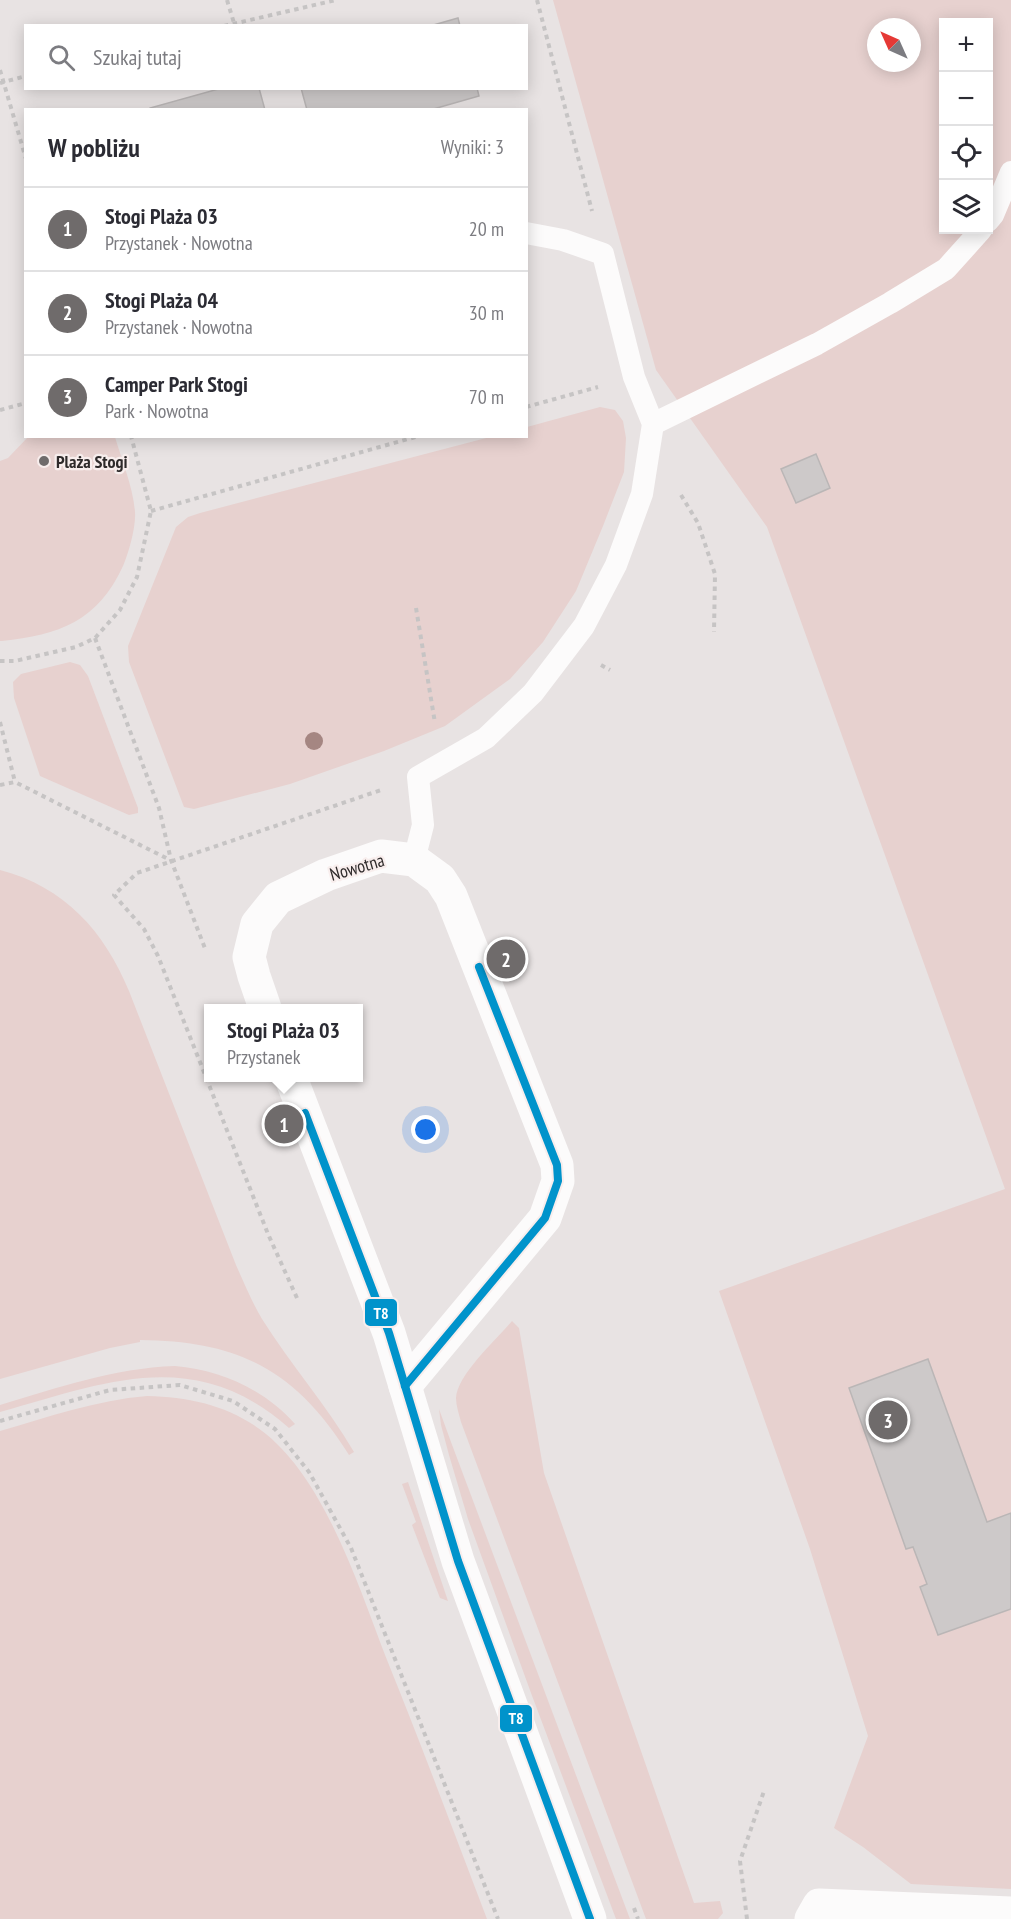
<!DOCTYPE html>
<html lang="pl">
<head>
<meta charset="utf-8">
<style>
  body { margin:0; font-family:"PT Sans Narrow",sans-serif; background:#f7f7f7; color:#2b2b33 }
  .controls { position:absolute; right:18px; top:18px; display:grid; overflow:hidden; border-radius:0px; box-shadow:0 3px 15px #0003 }
  .controls button { width:54px; height:54px; display:grid; place-items:center; padding:0; border:0; border-bottom:2px solid #e1e1e2; background:#fff; color:#2b2b33; font:30px sans-serif }
  .compass { position:absolute; left:867px; top:18px; width:54px; height:54px; border-radius:50%; background:#fff; box-shadow:0 3px 15px #0003; rotate:315deg }
  .you { position:absolute; left:426px; top:1130px; width:21px; height:21px; margin:-15px; border:4px solid #fff; border-radius:50%; background:#1a73e8; box-shadow:0 0 0 9px #1a73e833 }
  .badge { display:grid; place-items:center; width:39px; height:39px; border-radius:50%; background:#6f6b6b; color:#fff; font-size:20px; font-weight:700 }
  .pin { position:absolute; translate:-50% -50%; border:3px solid #fff; box-shadow:0 2px 6px #0006 }
  .popup { position:absolute; left:204px; top:1004px; width:159px; height:78px; box-sizing:border-box; display:grid; place-content:center; border-radius:0px; background:#fff; filter:drop-shadow(0 2px 4px #0005); font-size:20px; white-space:nowrap; color:#7c7c81 }
  .popup b { font-size:22px; color:#2b2b33 }
  .popup::after { content:''; position:absolute; left:50%; top:100%; margin-left:-12px; border:12px solid transparent; border-top-color:#fff }
  .list { margin:0; padding:0; list-style:none }
  h2 { display:flex; justify-content:space-between; align-items:center; height:78px; margin:0; padding:0 24px; font-size:26px }
  h2 small { font-size:20px; font-weight:400; color:#7c7c81 }
  .list li { display:grid; grid-template-columns:39px 1fr auto; gap:18px; align-items:center; box-sizing:border-box; height:84px; padding:0 24px; border-top:2px solid #e1e1e2 }
  .list b { display:block; font-size:22px; white-space:nowrap }
  .list p { margin:0; font-size:20px; white-space:nowrap; color:#7c7c81 }
  .list em { font-size:20px; font-style:normal; color:#7c7c81 }
  .icon { flex:none; width:33px; height:33px; fill:none; stroke:currentColor; stroke-width:2; stroke-linecap:round; stroke-linejoin:round }
  .map { position:relative; flex:none; width:1011px; height:1919px; overflow:hidden }
  .search { position:absolute; background:#fff; box-shadow:0 3px 15px #0003; left:24px; top:24px; width:504px; height:66px; display:flex; align-items:center; gap:15px; box-sizing:border-box; padding:0 21px; border-radius:0px; color:#7c7c81; font-size:22px }
  .panel { position:absolute; background:#fff; box-shadow:0 3px 15px #0003; left:24px; top:108px; width:504px; height:330px; border-radius:0px }
  .map>svg:first-child { display:block }
</style>
</head>
<body>
<div class="map">
<svg width="1011" height="1919" viewBox="0 0 1011 1919">
  <rect width="100%" height="100%" fill="#e8e3e3"/>
  <g fill="#e7d1cf" fill-rule="evenodd">
    <path d="M 553,0 L 1011,0 L 1011,1889 L 911,1884 L 863,1847 L 834,1828 L 868,1736 L 810,1549 L 719,1291 L 1005,1189 L 767,527 L 656,370 ZM 944,22 L 988,22 L 988,230 L 944,230 ZM 876,27 L 912,27 L 912,63 L 876,63 Z"/>
    <path d="M 600,407 L 615,410 L 623,421 L 626,438 L 624,472 L 603,526 L 576,591 L 543,642 L 510,679 L 445,726 L 384,751 L 290,784 L 194,809 L 184,807 L 129,662 L 128,646 L 176,527 L 188,517 L 200,513 L 490,437 L 526,436 L 527,427 Z"/>
    <path d="M 29,436 L 115,437 C 122,461 133,487 135,512 C 136,527 129,552 123,566 C 98,621 59,635 2,641 L 0,641 L 0,461 L 8,458 Z"/>
    <path d="M 70,662 L 80,665 L 88,676 L 138,808 L 138,813 L 129,815 L 40,776 L 14,698 L 13,682 L 21,674 Z"/>
    <path d="M 0,870 C 65,887 104,931 129,991 L 236,1265 C 244,1283 252,1302 262,1319 C 291,1365 327,1406 354,1452 L 349,1455 C 295,1369 238,1341 140,1340 L 140,1342 L 110,1348 L 0,1379 Z"/>
    <path d="M 512,1321 L 519,1328 L 544,1473 L 694,1903 L 720,1901 L 723,1913 L 718,1919 L 646,1919 L 461,1422 C 459,1414 456,1406 456,1398 C 457,1375 497,1339 512,1321 Z"/>
    <path d="M 175,1366 C 220,1370 264,1389 295,1424 L 289,1428 C 195,1345 107,1382 0,1412 L 0,1405 C 57,1388 114,1368 175,1366 Z"/>
    <path d="M 147,1396 C 191,1397 231,1406 266,1434 C 327,1484 359,1588 387,1660 C 422,1746 454,1833 487,1919 L 0,1919 L 0,1431 C 48,1417 97,1400 147,1396 Z"/>
    <path d="M 439,1409 L 451,1442 L 630,1919 L 616,1919 L 531,1693 L 468,1519 L 449,1455 L 441,1425 Z"/>
    <path d="M 408,1482 L 448,1601 L 440,1598 L 412,1525 L 416,1522 L 402,1484 Z"/>
  </g>
  <g fill="#cdc9c9" stroke="#bab6b6" stroke-width="1.5">
    <path d="M 458,18 L 460,26 L 430,26 Z"/>
    <path d="M 222,88 L 259,88 L 265,110 L 150,110 L 150,108 Z"/>
    <path d="M 301,88 L 477,88 L 479,96 L 430,110 L 307,110 Z"/>
    <path d="M 816,454 L 830,488 L 796,503 L 781,469 Z"/>
    <path d="M 928,1359 L 987,1522 L 1011,1513 L 1011,1609 L 938,1635 L 920,1587 L 927,1584 L 913,1547 L 906,1549 L 849,1388 Z"/>
  </g>
  <g fill="none" stroke-linecap="round" stroke-linejoin="round">
    <g stroke="#c6c4c4" stroke-width="4" stroke-dasharray="4.5 4.5" stroke-linecap="butt">
      <path d="M 227,0 L 234,23"/>
      <path d="M 537,0 L 592,211"/>
      <path d="M 224,26 L 336,0"/>
      <path d="M 0,70 L 26,159"/>
      <path d="M 0,83 L 26,76"/>
      <path d="M 526,407 L 598,387"/>
      <path d="M 0,410 L 26,403"/>
      <path d="M 681,495 L 698,523 L 715,574 L 714,632"/>
      <path d="M 151,511 L 419,436"/>
      <path d="M 416,608 L 435,723"/>
      <path d="M 95,638 L 159,808 L 171,860 L 206,951"/>
      <path d="M 0,661 L 15,661 L 76,647 L 95,638 L 120,610 L 137,577 L 151,511 L 131,436"/>
      <path d="M 601,665 L 610,670"/>
      <path d="M 0,722 L 15,782"/>
      <path d="M 0,785 L 15,782 L 170,860"/>
      <path d="M 297,1298 L 268,1234 L 158,956 L 144,929 L 114,895 L 137,873 L 381,790"/>
      <path d="M 0,1421 L 110,1390 L 180,1385 L 233,1401 L 275,1429 L 309,1472 L 351,1548 L 498,1919"/>
      <path d="M 634,1908 L 638,1919"/>
      <path d="M 747,1919 L 740,1861 L 764,1791"/>
    </g>
    <g stroke="#fcfbfb" stroke-width="22">
      <path d="M 988,221 L 993,215 L 1011,172"/>
      <path d="M 653,424 L 817,344 L 890,303 L 946,269 L 981,230"/>
      <path d="M 414,860 L 423,825 L 418,777 L 486,738 L 533,693 L 584,626 L 616,565 L 642,494 L 653,424 L 634,377 L 603,254 L 563,240 L 526,233"/>
    </g>
    <path stroke="#fcfbfb" stroke-width="33" d="M 811,1919 L 819,1905 L 1011,1913"/>
    <g stroke="#fcfbfb" stroke-width="33">
      <path d="M 265,1008 L 254,976 L 249,957 L 257,924 L 278,898 L 326,875 L 381,856 L 414,860 L 440,879 L 451,896 L 557,1165 L 558,1181 L 545,1218 L 405,1386"/>
      <path d="M 291,1078 L 389,1333 L 458,1561 L 590,1919"/>
    </g>
    <g stroke="#f8eeed" stroke-width="12">
      <g id="bus-1">
        <path d="M 305,1113 L 389,1333 L 458,1561 L 590,1919"/>
        <path d="M 405,1386 L 545,1218 L 558,1181 L 557,1165 L 479,967"/>
      </g>
    </g>
    <use href="#bus-1" stroke="#0093cb" stroke-width="8"/>
  </g>
  <circle fill="#a58682" cx="314" cy="741" r="9"/>
  <circle fill="#6f6b6b" stroke="#f8eeed" stroke-width="2" cx="44" cy="461" r="6"/>
  <g text-anchor="middle" dominant-baseline="central" stroke-width="4.5" stroke-linejoin="round" paint-order="stroke">
    <g font-size="18" font-weight="bold" fill="#2e2a2a" stroke="#f8eeed" text-anchor="start">
      <text x="56" y="461">Plaża Stogi</text>
    </g>
    <g font-size="18" fill="#2e2a2a" stroke="#f8eeed">
      <text transform="translate(357 867) rotate(-16)">Nowotna</text>
    </g>
  </g>
  <g stroke="#f8eeed" stroke-width="2">
    <rect x="364" y="1298" width="34" height="29" rx="6" fill="#0093cb"/>
    <rect x="499" y="1704" width="34" height="29" rx="6" fill="#0093cb"/>
  </g>
  <g font-size="16" text-anchor="middle" font-weight="bold" fill="#fff">
    <text x="381" y="1319">T8</text>
    <text x="516" y="1724">T8</text>
  </g>
</svg>
<div class="controls">
<button>+</button>
<button>−</button>
<button><svg class="icon" aria-label="locate" viewBox="0 0 24 24"><circle cx="12" cy="12" r="6"/><path d="M12 2v4M12 18v4M2 12h4M18 12h4"/></svg></button>
<button><svg class="icon" aria-label="layers" viewBox="0 0 24 24"><path d="M12 4l9 5-9 5-9-5zM3 14l9 5 9-5"/></svg></button>
</div>
<svg class="compass" viewBox="-18 -18 36 36"><path d="M0-13l5 13h-10z" fill="#e53935"/><path d="M0 13l5-13h-10z" fill="#7c7c81"/></svg>
<div class="you"></div>
<div class="pin badge" style="left:284px;top:1124px">1</div>
<div class="popup"><b>Stogi Plaża 03</b>Przystanek</div>
<div class="pin badge" style="left:506px;top:959px">2</div>
<div class="pin badge" style="left:888px;top:1420px">3</div>
<div class="search"><svg class="icon" aria-label="search" viewBox="0 0 24 24"><circle cx="10" cy="10" r="6"/><path d="M15 15l6 6"/></svg>Szukaj tutaj</div>
<section class="panel">
<h2>W pobliżu<small>Wyniki: 3</small></h2>
<ul class="list">
<li><span class="badge">1</span><div><b>Stogi Plaża 03</b><p>Przystanek · Nowotna</p></div><em>20 m</em></li>
<li><span class="badge">2</span><div><b>Stogi Plaża 04</b><p>Przystanek · Nowotna</p></div><em>30 m</em></li>
<li><span class="badge">3</span><div><b>Camper Park Stogi</b><p>Park · Nowotna</p></div><em>70 m</em></li>
</ul>
</section>
</div>
</body>
</html>
